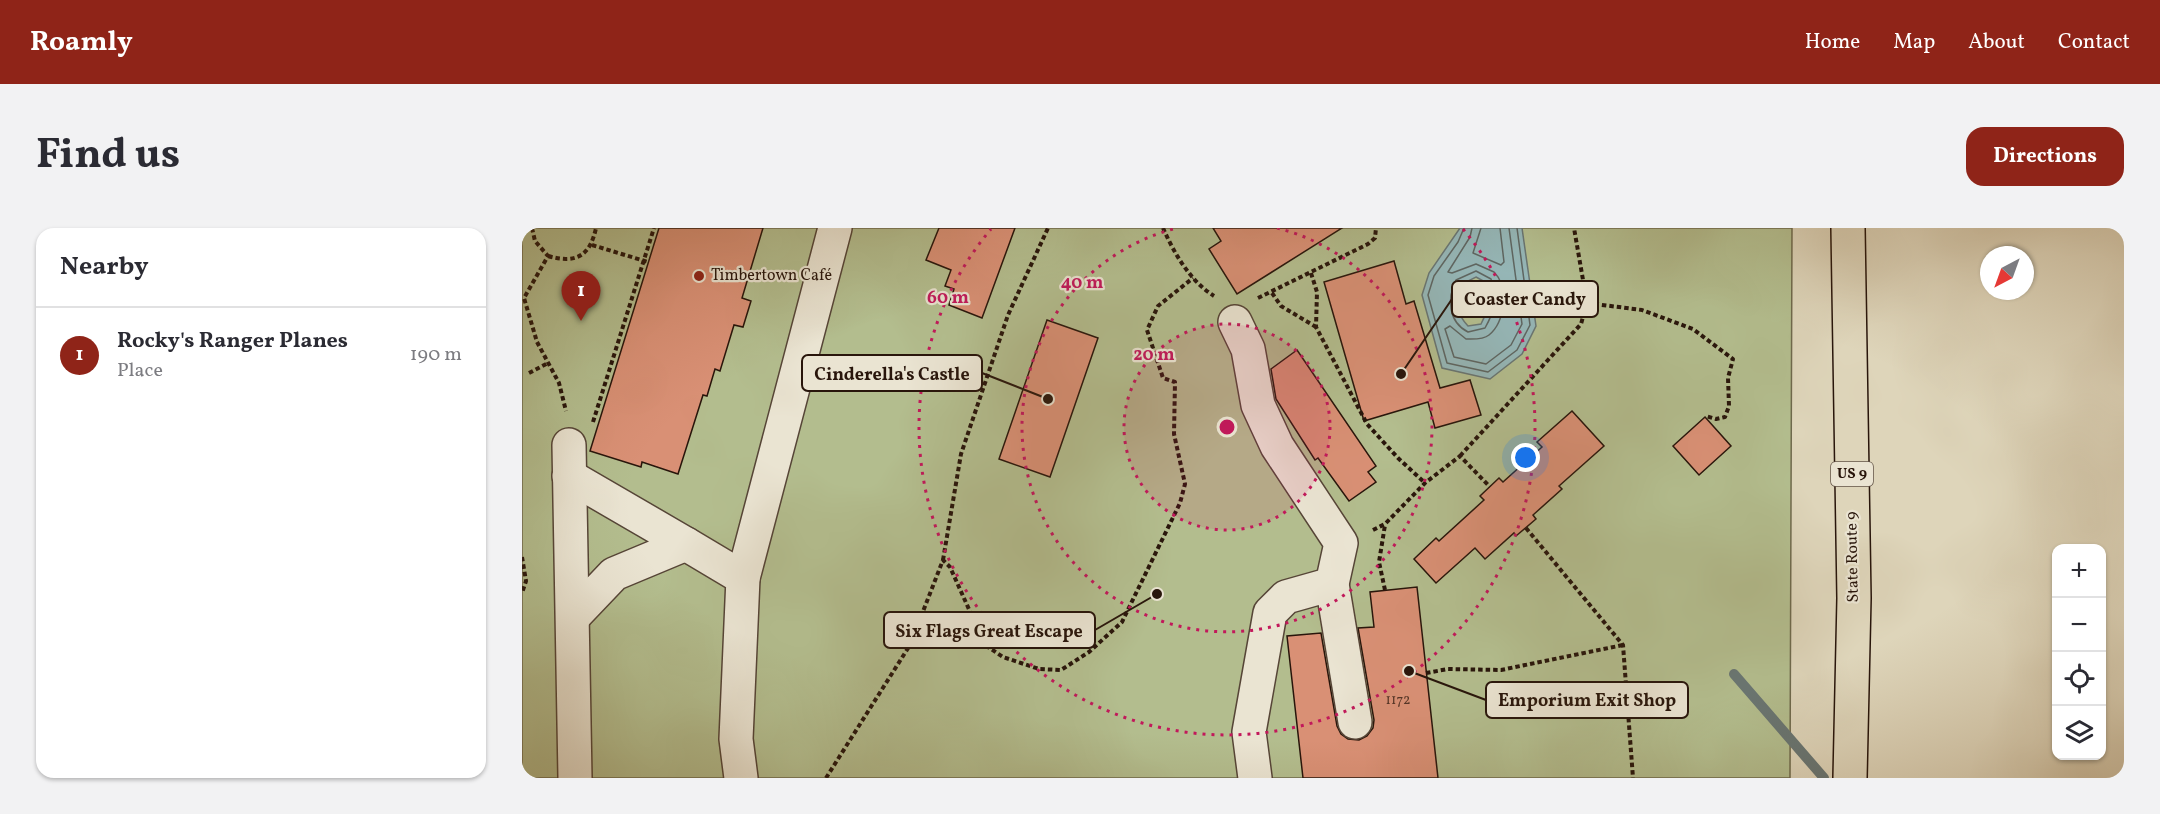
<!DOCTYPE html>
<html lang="en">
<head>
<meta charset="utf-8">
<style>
  body { margin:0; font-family:Vollkorn,serif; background:#f2f2f3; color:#2b2b33 }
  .controls { position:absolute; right:18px; bottom:18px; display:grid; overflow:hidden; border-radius:12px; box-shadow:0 2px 4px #0004 }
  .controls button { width:54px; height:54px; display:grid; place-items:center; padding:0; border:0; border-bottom:2px solid #e1e1e2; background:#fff; color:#2b2b33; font:30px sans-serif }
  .compass { position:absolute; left:1458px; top:18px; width:54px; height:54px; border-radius:50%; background:#fff; box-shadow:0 2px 4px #0004; rotate:221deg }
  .you { position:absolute; left:1004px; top:230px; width:21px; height:21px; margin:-15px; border:4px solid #fff; border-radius:50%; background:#1a73e8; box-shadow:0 0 0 9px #1a73e833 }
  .badge { display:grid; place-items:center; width:39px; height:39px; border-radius:50%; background:#8f2418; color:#fff; font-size:20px; font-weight:700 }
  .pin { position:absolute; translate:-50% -50px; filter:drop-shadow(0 2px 3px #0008) }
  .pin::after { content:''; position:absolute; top:32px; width:21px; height:18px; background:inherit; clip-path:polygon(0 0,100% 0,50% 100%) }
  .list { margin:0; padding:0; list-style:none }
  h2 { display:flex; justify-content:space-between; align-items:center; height:78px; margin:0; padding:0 24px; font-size:26px }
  h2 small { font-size:20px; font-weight:400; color:#7c7c81 }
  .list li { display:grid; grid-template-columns:39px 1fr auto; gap:18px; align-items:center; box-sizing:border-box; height:96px; padding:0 24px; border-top:2px solid #e1e1e2 }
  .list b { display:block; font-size:22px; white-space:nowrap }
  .list p { margin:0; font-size:20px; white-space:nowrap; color:#7c7c81 }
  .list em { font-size:20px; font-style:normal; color:#7c7c81 }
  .icon { flex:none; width:33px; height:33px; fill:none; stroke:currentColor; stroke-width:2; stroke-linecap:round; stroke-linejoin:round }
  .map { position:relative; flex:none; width:1602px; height:550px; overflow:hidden; border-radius:18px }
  header { display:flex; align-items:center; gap:36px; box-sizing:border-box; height:84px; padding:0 30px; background:#8f2418; color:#fff }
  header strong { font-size:28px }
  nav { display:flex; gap:33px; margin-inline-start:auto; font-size:21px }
  .intro { display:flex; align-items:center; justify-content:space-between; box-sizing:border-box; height:144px; padding:0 36px }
  h1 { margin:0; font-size:42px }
  .button { padding:15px 27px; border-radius:18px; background:#8f2418; color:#fff; font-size:21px; font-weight:700 }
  main { display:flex; gap:36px; padding:0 36px }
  aside { flex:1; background:#fff; border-radius:18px; box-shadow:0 2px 4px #0004 }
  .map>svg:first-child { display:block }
</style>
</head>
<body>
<header>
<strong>Roamly</strong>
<nav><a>Home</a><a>Map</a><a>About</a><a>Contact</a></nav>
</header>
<div class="intro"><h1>Find us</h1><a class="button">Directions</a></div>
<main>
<aside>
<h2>Nearby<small></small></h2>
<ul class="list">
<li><span class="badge">1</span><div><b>Rocky's Ranger Planes</b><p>Place</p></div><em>190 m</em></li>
</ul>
</aside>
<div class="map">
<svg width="1602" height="550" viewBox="0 0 1602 550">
  <rect width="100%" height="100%" fill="#ded5ba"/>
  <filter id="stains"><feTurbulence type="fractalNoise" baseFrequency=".00333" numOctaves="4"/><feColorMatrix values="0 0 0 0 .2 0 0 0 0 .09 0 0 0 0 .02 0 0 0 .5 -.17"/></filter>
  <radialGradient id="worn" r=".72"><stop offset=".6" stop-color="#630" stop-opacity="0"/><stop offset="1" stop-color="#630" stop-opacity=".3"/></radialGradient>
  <path fill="#b3bd8e" stroke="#6e694c" stroke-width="1.5" d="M 0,0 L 1270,0 L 1268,550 L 0,550 Z"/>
  <path fill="#95b7b8" stroke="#697673" stroke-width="1.5" fill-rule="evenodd" d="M 938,0 L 1000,0 L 1014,98 L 1000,126 L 968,151 L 920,140 L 900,67 L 907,45 ZM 954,49 L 965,55 C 970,71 966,82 959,96 L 946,98 C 934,85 932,73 938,57 Z"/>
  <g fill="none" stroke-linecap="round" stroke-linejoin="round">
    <g stroke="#5e6662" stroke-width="1.5">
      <path d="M 942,0 L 936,14 L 912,48 L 906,67 L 925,135 L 966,144 L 995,122 L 1008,97 L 995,0"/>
      <path d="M 950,0 L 948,9 L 926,44 L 930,45 L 954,36 L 972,44 C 987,59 983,94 967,107 C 961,112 951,111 944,111 L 928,98 L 923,101 L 932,129 L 964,136 L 989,117 L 1000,96 L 987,0"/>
      <path d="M 959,0 L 951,25 L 979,37 L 982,34 L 978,0"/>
      <path d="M 954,43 L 969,51 C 977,69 972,84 963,100 L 946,104 C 926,94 925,70 934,52 Z"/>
    </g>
    <path stroke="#697673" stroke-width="10" d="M 1212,446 L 1302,550"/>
  </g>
  <g fill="#d99075" stroke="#28150b" stroke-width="1.5">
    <path d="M 137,0 L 241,0 L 220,70 L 229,73 L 221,99 L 212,97 L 198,143 L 193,141 L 185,168 L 181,167 L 156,246 L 120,234 L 119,239 L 68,223 Z"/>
    <path d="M 417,0 L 493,0 L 460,90 L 427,77 L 432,61 L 423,58 L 429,42 L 404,32 Z"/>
    <path d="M 691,0 L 820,0 L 715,66 L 687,21 L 699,13 Z"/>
    <path d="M 872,33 L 884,76 L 892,73 L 918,160 L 948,152 L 959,187 L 913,200 L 906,174 L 842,193 L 802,54 Z"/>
    <path d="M 525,92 L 576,110 L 528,249 L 477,231 Z"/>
    <path d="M 775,122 L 854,238 L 846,244 L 854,254 L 827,273 L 796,230 L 793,232 L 754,171 L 749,141 Z"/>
    <path d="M 1050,183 L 1082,218 L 1037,258 L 1040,261 L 1011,287 L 1014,291 L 994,308 L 992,305 L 963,331 L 953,320 L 914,355 L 892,331 L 914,310 L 917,313 L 962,272 L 958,268 L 977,250 L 981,254 L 1020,219 L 1015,214 Z"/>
    <path d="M 1183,189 L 1209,218 L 1177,247 L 1151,218 Z"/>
    <path d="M 895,359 L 916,550 L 781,550 L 765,408 L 799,405 L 815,498 L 819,506 L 826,511 L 837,512 L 845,508 L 851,500 L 852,492 L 836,400 L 852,399 L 848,364 Z"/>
  </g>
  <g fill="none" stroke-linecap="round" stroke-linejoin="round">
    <g stroke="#564537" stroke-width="36">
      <g id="minor">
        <path d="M 713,94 L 726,121 L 736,177 L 755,218 L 819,315 L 810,356 L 764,369 L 748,385 L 727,504 L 733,550"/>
        <path d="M 47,217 L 53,550"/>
        <path d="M 47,248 L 164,316 L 92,346 L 51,389"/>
        <path d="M 164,316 L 221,350 L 214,511 L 219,550"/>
        <path d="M 221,350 L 313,0"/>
        <path d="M 810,356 L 833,494"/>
      </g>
    </g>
    <g stroke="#28150b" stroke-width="36">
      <path id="major" d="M 1326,0 L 1332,370 L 1328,550"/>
    </g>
    <g stroke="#28150b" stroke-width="4" stroke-dasharray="4.5 3" stroke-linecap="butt">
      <path d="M 10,0 L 13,13 L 26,28 L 2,70 L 15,114 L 37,155 L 44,183"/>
      <path d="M 641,0 C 652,25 668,53 692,68"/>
      <path d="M 70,17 L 126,34"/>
      <path d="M 26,28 C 54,36 68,28 74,0"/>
      <path d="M 789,45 L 795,64 L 794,99 L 845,196 L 876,230 L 903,255"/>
      <path d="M 750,65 L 759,78 L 794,99"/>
      <path d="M 736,70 L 846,16 L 853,10 L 854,0"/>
      <path d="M 1065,75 L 1120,82 L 1171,101 L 1211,131 L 1206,150 L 1207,178 L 1203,189 L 1194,191 L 1184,188"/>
      <path d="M 7,145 L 26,135"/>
      <path d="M 71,194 L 132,0"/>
      <path d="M 938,228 L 1059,96 L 1065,75 L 1052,0"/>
      <path d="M 1004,300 L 1101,417 L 1111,550"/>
      <path d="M 851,302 L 863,296 L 903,255 L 938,228 L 968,259"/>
      <path d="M 0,329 L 4,353 L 0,365"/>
      <path d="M 421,332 L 439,226 L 486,87 L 526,0"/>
      <path d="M 863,362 L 857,334 L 863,297"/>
      <path d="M 463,417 L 388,417 L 421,332 L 428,339 L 463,417 L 481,429 L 517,441 L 539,442 L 567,424 L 600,394 L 658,275 L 663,256 L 652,206 L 653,154 L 641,150 L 625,102 L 636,78 L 671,50"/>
      <path d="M 904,445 L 926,441 L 979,442 L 1101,417"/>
      <path d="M 304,550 L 388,417"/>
    </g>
    <use href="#minor" stroke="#eae4d2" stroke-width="33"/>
    <use href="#major" stroke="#ded5ba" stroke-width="33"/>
  </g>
  <circle cx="705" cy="199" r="103" fill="#c2185b" fill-opacity=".12"/>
  <g fill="none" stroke="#c2185b" stroke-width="3" stroke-dasharray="3 6">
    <circle cx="705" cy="199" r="103"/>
    <path d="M755 0A205 205 0 1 1 655 0"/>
    <path d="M941 1A308 308 0 1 1 469 1"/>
  </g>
  <circle fill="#8f2418" stroke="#eae4d2" stroke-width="2" cx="177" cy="48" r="6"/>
  <g text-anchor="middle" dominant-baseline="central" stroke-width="4.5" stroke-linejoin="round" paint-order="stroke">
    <g font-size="14" fill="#543426">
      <text x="876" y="472">1172</text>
    </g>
    <rect fill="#eae4d2" stroke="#625347" stroke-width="1.5" x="1309" y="234" width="42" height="24" rx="4.5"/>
    <g font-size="15" font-weight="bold" fill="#28150b">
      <text x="1330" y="246">US 9</text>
    </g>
    <g font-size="16" fill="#28150b" stroke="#eae4d2" text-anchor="start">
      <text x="189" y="48">Timbertown Café</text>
    </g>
    <g font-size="16" fill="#28150b" stroke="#eae4d2">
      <text transform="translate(1331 329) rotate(-91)">State Route 9</text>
    </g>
  </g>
  <circle cx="705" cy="199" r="9" fill="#c2185b" stroke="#eae4d2" stroke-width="3"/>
  <g font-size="18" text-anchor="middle" font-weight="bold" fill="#c2185b" stroke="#eae4d2" stroke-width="4.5" stroke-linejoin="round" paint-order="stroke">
    <text x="560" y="60">40 m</text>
    <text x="426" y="75">60 m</text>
    <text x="632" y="132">20 m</text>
  </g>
  <path fill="none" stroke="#28150b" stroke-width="2" d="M879 146L930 71M526 171L460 145M635 366L573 402M887 443L964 472"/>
  <g fill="#28150b" stroke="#eae4d2" stroke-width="2">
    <circle cx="879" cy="146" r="6"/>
    <circle cx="526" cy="171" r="6"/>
    <circle cx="635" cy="366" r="6"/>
    <circle cx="887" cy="443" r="6"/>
  </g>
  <g fill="#eae4d2" stroke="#28150b" stroke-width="2">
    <rect x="930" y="53" width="146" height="36" rx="6"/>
    <rect x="280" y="127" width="180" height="36" rx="6"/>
    <rect x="362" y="384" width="211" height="36" rx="6"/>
    <rect x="964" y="454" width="202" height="36" rx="6"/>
  </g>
  <g font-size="18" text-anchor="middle" font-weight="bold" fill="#28150b">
    <text x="1003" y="77">Coaster Candy</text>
    <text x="370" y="152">Cinderella's Castle</text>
    <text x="467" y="409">Six Flags Great Escape</text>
    <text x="1065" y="478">Emporium Exit Shop</text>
  </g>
  <rect width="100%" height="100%" filter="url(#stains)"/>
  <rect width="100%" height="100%" fill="url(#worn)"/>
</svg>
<div class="controls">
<button>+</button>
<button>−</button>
<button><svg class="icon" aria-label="locate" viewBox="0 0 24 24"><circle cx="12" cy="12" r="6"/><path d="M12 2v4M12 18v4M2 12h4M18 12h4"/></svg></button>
<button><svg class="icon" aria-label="layers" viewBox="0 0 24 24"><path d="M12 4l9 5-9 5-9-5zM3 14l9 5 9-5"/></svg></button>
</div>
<svg class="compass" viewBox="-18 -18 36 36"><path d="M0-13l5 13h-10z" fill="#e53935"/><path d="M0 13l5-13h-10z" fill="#7c7c81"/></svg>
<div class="you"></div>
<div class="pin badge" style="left:59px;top:93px">1</div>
</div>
</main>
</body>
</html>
